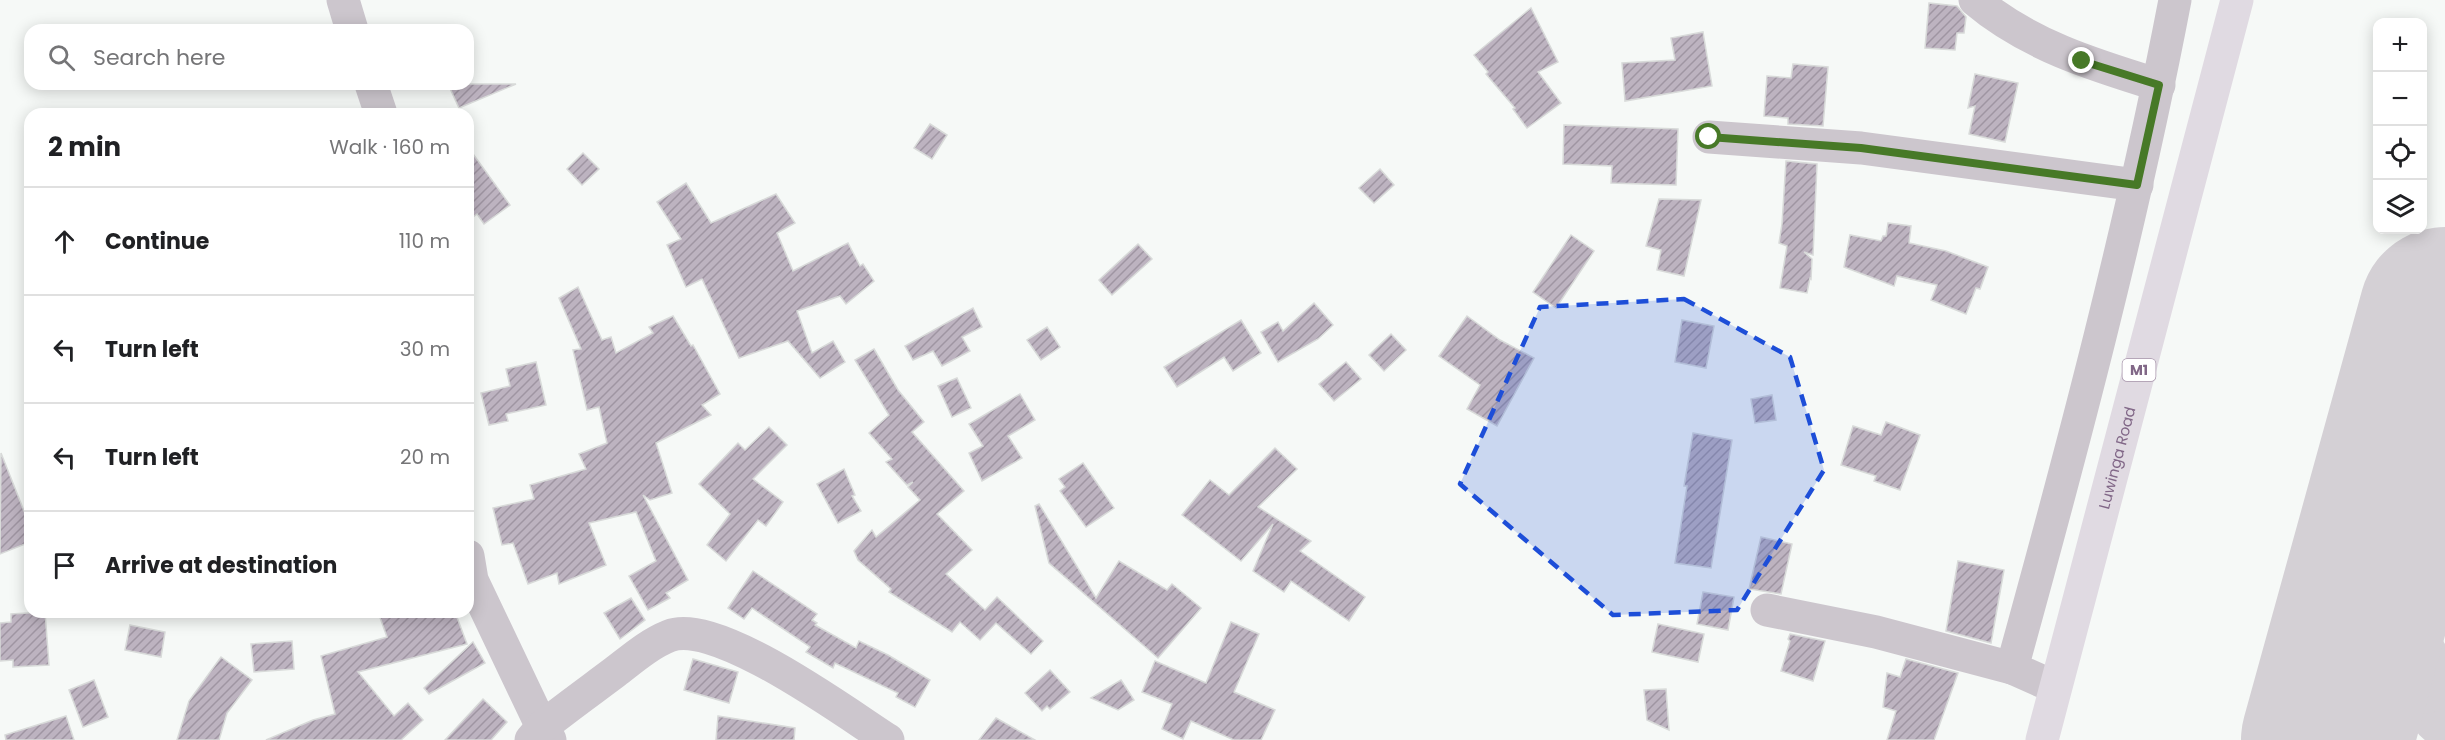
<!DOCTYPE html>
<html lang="en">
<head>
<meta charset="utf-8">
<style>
  body { margin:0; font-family:Poppins,sans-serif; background:#f2f2f2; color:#202124 }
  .controls { position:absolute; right:18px; top:18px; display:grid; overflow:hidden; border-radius:12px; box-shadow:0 3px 15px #0003 }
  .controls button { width:54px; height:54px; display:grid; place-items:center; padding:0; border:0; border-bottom:2px solid #e0e0e0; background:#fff; color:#202124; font:30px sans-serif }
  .stop { position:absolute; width:18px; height:18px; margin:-14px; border:4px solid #477927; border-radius:50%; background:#fff }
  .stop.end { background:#477927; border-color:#fff; box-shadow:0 2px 6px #0008 }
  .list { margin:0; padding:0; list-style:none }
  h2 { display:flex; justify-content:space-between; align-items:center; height:78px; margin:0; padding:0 24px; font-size:26px }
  h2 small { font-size:20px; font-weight:400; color:#757577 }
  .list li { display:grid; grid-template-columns:39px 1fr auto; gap:18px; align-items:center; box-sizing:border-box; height:108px; padding:0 24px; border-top:2px solid #e0e0e0 }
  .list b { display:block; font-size:22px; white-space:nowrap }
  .list em { font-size:20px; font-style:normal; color:#757577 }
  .icon { flex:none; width:33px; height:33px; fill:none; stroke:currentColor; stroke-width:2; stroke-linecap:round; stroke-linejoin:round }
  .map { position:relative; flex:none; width:2445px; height:740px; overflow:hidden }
  .search { position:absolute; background:#fff; box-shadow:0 3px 15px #0003; left:24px; top:24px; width:450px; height:66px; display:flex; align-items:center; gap:15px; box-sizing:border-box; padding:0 21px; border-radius:18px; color:#757577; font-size:22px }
  .panel { position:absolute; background:#fff; box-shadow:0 3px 15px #0003; left:24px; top:108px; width:450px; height:510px; border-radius:18px }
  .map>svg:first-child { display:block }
</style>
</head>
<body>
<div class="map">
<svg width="2445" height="740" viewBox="0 0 2445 740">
  <defs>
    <pattern id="building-hatch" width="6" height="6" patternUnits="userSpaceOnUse" patternTransform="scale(1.5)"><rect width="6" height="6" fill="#bdb3c0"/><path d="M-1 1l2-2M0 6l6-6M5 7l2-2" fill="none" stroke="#9f95a2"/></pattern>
  </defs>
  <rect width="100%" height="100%" fill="#f6f9f7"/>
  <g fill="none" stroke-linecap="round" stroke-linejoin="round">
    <g stroke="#d4d0d5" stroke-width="69">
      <path d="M 2373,575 L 2412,656 L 2445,712"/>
      <path d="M 2330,731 C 2361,694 2375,682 2425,679"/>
    </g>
    <path stroke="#d4d0d5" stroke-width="172" d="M 2327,740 L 2445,313"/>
  </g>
  <g fill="url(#building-hatch)" stroke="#d8dad9" stroke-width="1.5">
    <path d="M 1929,3 L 1957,6 L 1966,17 L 1964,33 L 1957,33 L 1955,50 L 1925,48 Z"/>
    <path d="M 1531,8 L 1558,62 L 1538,72 L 1561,103 L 1527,128 L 1513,109 L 1515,108 L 1486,74 L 1488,72 L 1474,55 Z"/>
    <path d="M 1703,32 L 1712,86 L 1625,101 L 1622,63 L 1675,60 L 1671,38 Z"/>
    <path d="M 1793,64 L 1828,67 L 1823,126 L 1788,124 L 1788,118 L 1764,116 L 1767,76 L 1791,78 Z"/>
    <path d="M 1975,74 L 2018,83 L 2005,142 L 1969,134 L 1975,106 L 1968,108 Z"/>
    <path d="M 448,84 L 516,84 L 459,108 Z"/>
    <path d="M 930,124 L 947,135 L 932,159 L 914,148 Z"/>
    <path d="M 1564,125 L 1678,129 L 1676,185 L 1611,183 L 1612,166 L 1563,164 Z"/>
    <path d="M 468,147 L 510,205 L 484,224 L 477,214 L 468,221 Z"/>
    <path d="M 583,153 L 599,169 L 582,185 L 567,169 Z"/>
    <path d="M 1786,161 L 1817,164 L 1813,255 L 1804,252 L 1812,259 L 1811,279 L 1810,278 L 1807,293 L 1780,288 L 1787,246 L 1779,243 L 1782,224 Z"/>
    <path d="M 1380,169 L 1394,185 L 1374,203 L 1359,188 Z"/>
    <path d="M 686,183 L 711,223 L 776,194 L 795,223 L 777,233 L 793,271 L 848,243 L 860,266 L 863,264 L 874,281 L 846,304 L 840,296 L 797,311 L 812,353 L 833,341 L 845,362 L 820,378 L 788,341 L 739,358 L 702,279 L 686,287 L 667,245 L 681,239 L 657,202 Z"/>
    <path d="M 1659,199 L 1701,200 L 1684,276 L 1657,270 L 1661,250 L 1646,246 Z"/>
    <path d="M 1888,223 L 1911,226 L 1909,243 L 1946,251 L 1988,267 L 1980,289 L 1976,288 L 1966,314 L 1931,300 L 1937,285 L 1897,276 L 1894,286 L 1844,267 L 1850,235 L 1881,241 L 1883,236 L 1886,236 Z"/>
    <path d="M 1571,235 L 1594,251 L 1556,308 L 1533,292 Z"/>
    <path d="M 1138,244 L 1152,259 L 1112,295 L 1099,280 Z"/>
    <path d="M 578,287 L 602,340 L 611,337 L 616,353 L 653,333 L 649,327 L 673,316 L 691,346 L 693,345 L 720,394 L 702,405 L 711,415 L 656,443 L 672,493 L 650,500 L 643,495 L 688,580 L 666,593 L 670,598 L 648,610 L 629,576 L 656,561 L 636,512 L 589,523 L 606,565 L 559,584 L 557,573 L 528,584 L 513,543 L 502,545 L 493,508 L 534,499 L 530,485 L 586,469 L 579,454 L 607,443 L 599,407 L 587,410 L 573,350 L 581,349 L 559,298 Z"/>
    <path d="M 1314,303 L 1333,325 L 1318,339 L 1278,362 L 1261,332 L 1278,322 L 1283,331 Z"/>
    <path d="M 973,308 L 982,327 L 962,337 L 970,351 L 942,366 L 933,351 L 913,360 L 905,346 Z"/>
    <path d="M 1467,316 L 1500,340 L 1534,358 L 1497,426 L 1467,409 L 1480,385 L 1439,356 Z"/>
    <path d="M 1241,320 L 1261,353 L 1233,371 L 1224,357 L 1177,387 L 1164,367 Z"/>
    <path d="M 1682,320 L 1714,326 L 1706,368 L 1675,362 Z"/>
    <path d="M 1047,327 L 1060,347 L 1041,360 L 1027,340 Z"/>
    <path d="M 1391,334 L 1406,350 L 1384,371 L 1369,355 Z"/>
    <path d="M 874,349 L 898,390 L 924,422 L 912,432 L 964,491 L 937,514 L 972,550 L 946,574 L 985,610 L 997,597 L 1043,641 L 1031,654 L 996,623 L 980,640 L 960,622 L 952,632 L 889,592 L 891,589 L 858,560 L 854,551 L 872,530 L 876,537 L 920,500 L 908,487 L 913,482 L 907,485 L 886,462 L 892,459 L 869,433 L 889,415 L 855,360 Z"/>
    <path d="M 536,362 L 546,405 L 506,414 L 508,421 L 489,425 L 481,393 L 510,386 L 506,369 Z"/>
    <path d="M 1346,362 L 1361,379 L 1334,401 L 1319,384 Z"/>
    <path d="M 957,378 L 971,408 L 952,417 L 938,386 Z"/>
    <path d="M 1020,394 L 1035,420 L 1008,436 L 1022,458 L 982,481 L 969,453 L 983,446 L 969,424 Z"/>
    <path d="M 1772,395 L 1776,420 L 1755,423 L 1751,399 Z"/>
    <path d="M 1886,422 L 1920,435 L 1900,490 L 1874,481 L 1876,476 L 1841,465 L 1853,426 L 1881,435 Z"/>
    <path d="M 769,427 L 787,445 L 753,479 L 783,502 L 766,526 L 758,520 L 726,561 L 707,545 L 730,514 L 699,484 L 738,443 L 745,450 Z"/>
    <path d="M 1693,433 L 1732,440 L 1711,568 L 1675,563 L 1687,486 L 1684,486 Z"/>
    <path d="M 1275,448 L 1297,469 L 1258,507 L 1311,541 L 1300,551 L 1365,597 L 1349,621 L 1291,581 L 1284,592 L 1253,571 L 1273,524 L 1241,561 L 1182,515 L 1210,480 L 1229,495 Z"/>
    <path d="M 1,453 L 30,526 L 30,542 L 0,554 Z"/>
    <path d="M 1083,463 L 1114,508 L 1086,527 L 1060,491 L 1065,487 L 1059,479 Z"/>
    <path d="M 844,469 L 855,495 L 852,496 L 861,511 L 838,523 L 817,484 Z"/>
    <path d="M 1039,504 L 1096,598 L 1119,561 L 1167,590 L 1172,584 L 1201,608 L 1158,658 L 1049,563 L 1035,506 Z"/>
    <path d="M 1761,537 L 1792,544 L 1781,594 L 1749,589 Z"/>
    <path d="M 1958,561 L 2004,570 L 1991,643 L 1946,631 Z"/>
    <path d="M 753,571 L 817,614 L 812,620 L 817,623 L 815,625 L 856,648 L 859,641 L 888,655 L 930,680 L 915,707 L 896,697 L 898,693 L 835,663 L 833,668 L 806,652 L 810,647 L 752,608 L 744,619 L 728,608 Z"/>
    <path d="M 1703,592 L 1734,597 L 1728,630 L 1697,624 Z"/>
    <path d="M 631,598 L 645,620 L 620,639 L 604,613 Z"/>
    <path d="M 45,612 L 49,665 L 13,667 L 13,660 L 0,661 L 0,623 L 11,622 L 11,614 Z"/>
    <path d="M 378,612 L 455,612 L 467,644 L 358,672 L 394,716 L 408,703 L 423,720 L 401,740 L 266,740 L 313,720 L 335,714 L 321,656 L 387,637 Z"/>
    <path d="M 1231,622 L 1259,634 L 1234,692 L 1275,710 L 1261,740 L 1234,740 L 1191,721 L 1183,739 L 1162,729 L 1172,704 L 1142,692 L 1155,661 L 1206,683 Z"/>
    <path d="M 1658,624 L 1704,634 L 1698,662 L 1652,652 Z"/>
    <path d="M 130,625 L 165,632 L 161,657 L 125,650 Z"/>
    <path d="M 1790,634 L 1825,641 L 1813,681 L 1781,671 L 1790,641 L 1788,639 Z"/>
    <path d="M 292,641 L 294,669 L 254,672 L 251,644 Z"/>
    <path d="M 473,642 L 485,663 L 429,694 L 424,688 Z"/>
    <path d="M 221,657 L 252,680 L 227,713 L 219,740 L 177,740 L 189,701 Z"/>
    <path d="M 693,659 L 738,672 L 729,703 L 684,690 Z"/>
    <path d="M 1906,659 L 1958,673 L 1934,740 L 1887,740 L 1896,711 L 1883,707 L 1887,673 L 1900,677 Z"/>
    <path d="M 1050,670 L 1070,692 L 1050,709 L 1047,706 L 1042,711 L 1025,693 Z"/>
    <path d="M 94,680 L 108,717 L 83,727 L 69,690 Z"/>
    <path d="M 1121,680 L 1134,700 L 1118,710 L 1091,698 Z"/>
    <path d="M 1666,689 L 1669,730 L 1647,720 L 1644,690 Z"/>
    <path d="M 483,699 L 507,722 L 491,740 L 445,740 Z"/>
    <path d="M 66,716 L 74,740 L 6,740 L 5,735 Z"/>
    <path d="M 718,716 L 795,728 L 794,740 L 716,740 Z"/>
    <path d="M 996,718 L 1035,740 L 979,740 Z"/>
  </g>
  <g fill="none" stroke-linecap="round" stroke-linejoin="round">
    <g stroke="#ccc6cd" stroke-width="33">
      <path d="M 343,0 L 352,30"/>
      <path d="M 1975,0 C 2028,45 2094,65 2159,85"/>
      <path d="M 371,84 L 381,114"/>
      <path d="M 1709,137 L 1861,148 L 2137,185"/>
      <path d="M 468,556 L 472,580 L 542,727 L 550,740"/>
      <path d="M 1767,610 L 1876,632 L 2012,668"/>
      <path d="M 2055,687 L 2012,668 C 2073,447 2132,225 2175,0"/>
      <path d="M 531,740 L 542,727 C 566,708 591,690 615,672 C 632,659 649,644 669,636 C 716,617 846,713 888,740"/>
    </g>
    <path stroke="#e0dae2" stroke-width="33" id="s1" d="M 2042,740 L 2237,0"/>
  </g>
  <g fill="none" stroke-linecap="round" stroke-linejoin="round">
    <path stroke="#477927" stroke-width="8" d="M 1709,137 L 1861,148 L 2137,185 L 2159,85 L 2082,61"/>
  </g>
  <path fill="#1d4ed8" fill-opacity="0.2" stroke="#1d4ed8" stroke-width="4.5" stroke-dasharray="12 8" stroke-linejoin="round" d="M 1684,299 L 1790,357 L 1824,470 L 1737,610 L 1613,615 L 1460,484 L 1540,307 Z"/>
  <g text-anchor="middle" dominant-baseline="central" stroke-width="6" stroke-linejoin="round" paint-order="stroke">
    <rect fill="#fff" stroke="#a795ab" stroke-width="1.5" x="2122.5" y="359" width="33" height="22" rx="4.5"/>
    <g font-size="14" font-weight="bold" fill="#816787">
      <text x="2139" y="370">M1</text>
    </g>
    <g font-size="15" fill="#816787" stroke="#fff">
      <text stroke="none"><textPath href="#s1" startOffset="292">Luwinga Road</textPath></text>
    </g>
  </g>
</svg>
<div class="controls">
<button>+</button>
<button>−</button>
<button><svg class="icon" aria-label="locate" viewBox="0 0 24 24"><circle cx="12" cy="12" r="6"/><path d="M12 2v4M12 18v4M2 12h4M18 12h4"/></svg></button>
<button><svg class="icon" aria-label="layers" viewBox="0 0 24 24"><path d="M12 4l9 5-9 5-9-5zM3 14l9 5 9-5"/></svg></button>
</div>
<div class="stop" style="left:1709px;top:137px"></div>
<div class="stop end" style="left:2082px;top:61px"></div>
<div class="search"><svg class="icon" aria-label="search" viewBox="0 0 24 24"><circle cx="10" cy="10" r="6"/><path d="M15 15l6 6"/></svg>Search here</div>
<section class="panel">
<h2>2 min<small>Walk · 160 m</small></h2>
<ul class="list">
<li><svg class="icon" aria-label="ahead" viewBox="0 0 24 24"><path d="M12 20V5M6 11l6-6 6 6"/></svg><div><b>Continue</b></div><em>110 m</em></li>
<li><svg class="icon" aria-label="left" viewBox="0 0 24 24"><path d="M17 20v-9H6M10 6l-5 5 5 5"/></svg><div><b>Turn left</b></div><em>30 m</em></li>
<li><svg class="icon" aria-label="left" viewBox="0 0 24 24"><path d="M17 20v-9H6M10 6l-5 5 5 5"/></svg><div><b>Turn left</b></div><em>20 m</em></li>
<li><svg class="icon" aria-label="arrive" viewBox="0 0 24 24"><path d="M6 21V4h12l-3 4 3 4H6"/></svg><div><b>Arrive at destination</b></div></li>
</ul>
</section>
</div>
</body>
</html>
